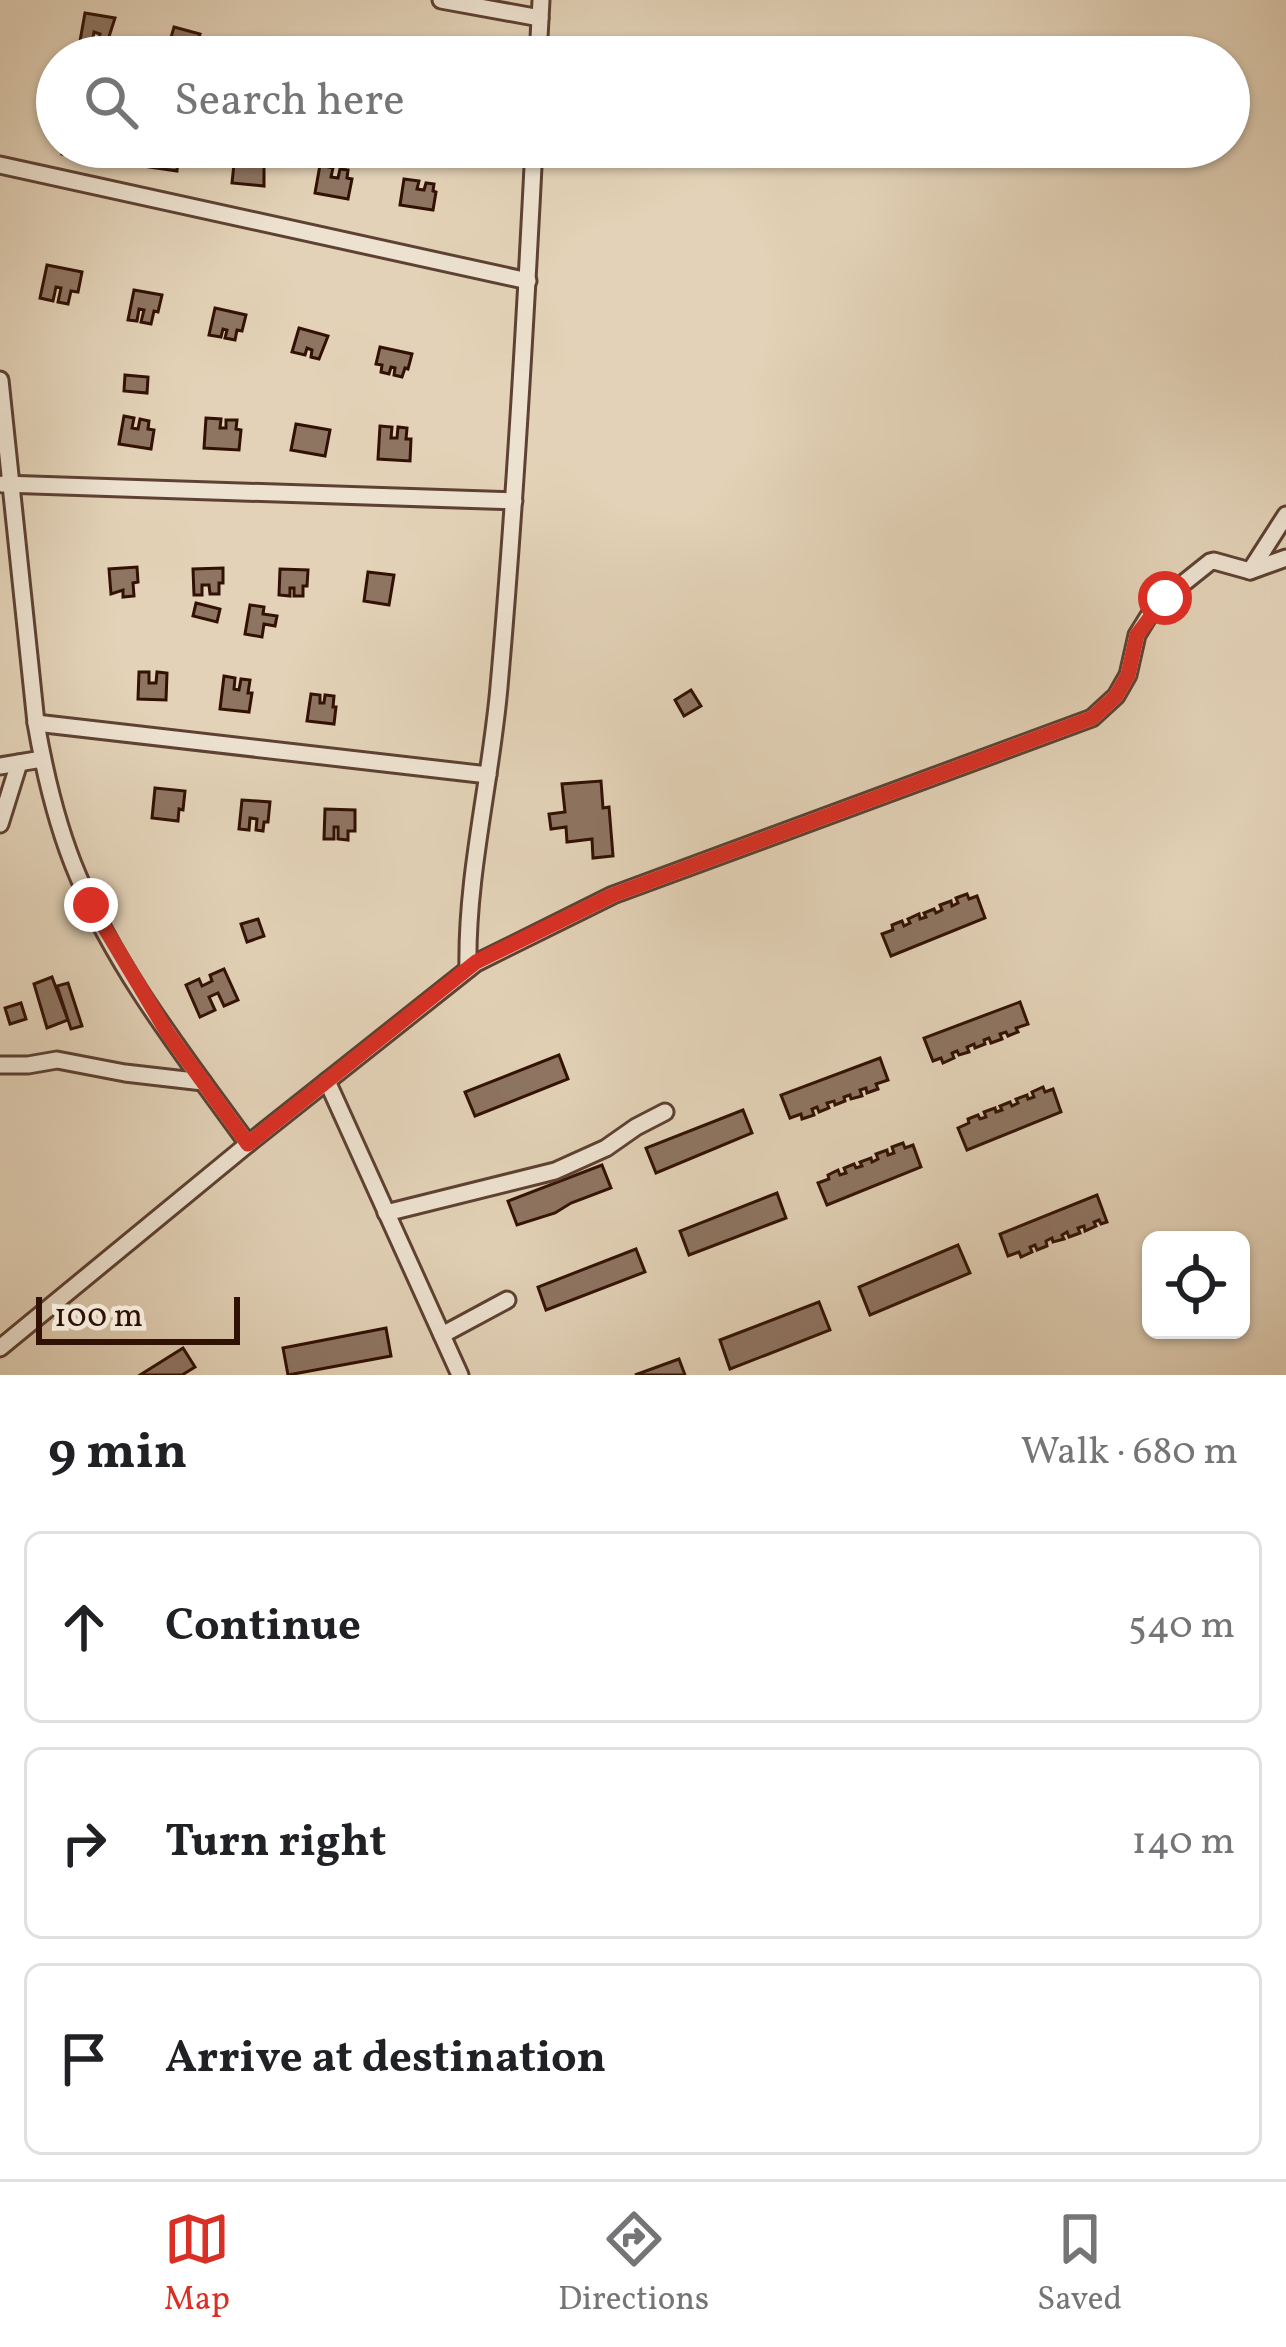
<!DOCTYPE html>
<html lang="en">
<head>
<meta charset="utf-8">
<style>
  body { margin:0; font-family:Vollkorn,serif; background:#f6f6f6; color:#202124 }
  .controls { position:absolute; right:36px; bottom:36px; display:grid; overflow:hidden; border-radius:18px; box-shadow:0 3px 9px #0004 }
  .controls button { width:108px; height:108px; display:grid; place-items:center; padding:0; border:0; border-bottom:3px solid #e0e0e0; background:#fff; color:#202124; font:60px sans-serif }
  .scale { position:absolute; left:36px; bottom:30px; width:204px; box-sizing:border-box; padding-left:12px; border:6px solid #321105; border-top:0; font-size:33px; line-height:42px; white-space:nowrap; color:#321105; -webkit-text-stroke:9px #ede2d0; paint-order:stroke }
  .stop { position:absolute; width:36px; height:36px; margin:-27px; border:9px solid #d93025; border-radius:50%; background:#fff }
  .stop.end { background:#d93025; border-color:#fff; box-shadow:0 3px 12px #0008 }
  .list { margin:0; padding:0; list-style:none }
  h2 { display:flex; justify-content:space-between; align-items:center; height:156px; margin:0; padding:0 48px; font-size:51px }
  h2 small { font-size:39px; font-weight:400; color:#757577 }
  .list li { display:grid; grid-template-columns:78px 1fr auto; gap:36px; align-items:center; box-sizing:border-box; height:192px; margin:0 24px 24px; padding:0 24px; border:3px solid #e0e0e0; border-radius:18px }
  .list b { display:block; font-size:45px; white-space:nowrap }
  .list em { font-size:39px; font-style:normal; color:#757577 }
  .icon { flex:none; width:66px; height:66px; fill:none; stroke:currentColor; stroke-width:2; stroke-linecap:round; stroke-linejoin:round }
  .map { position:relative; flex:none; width:1286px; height:1375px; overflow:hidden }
  .search { position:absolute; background:#fff; box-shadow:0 3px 9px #0004; left:36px; right:36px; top:36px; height:132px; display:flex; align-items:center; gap:30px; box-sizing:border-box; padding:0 42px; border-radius:66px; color:#757577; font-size:45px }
  .sheet { height:804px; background:#fff }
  nav { display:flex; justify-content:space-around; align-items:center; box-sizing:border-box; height:168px; border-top:3px solid #e0e0e0; background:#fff; font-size:33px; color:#757577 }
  nav a { display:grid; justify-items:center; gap:6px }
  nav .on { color:#d93025 }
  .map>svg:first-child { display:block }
</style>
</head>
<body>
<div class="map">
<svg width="1286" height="1375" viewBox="0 0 1286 1375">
  <rect width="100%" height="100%" fill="#e3d2b7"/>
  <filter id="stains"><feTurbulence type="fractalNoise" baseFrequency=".00167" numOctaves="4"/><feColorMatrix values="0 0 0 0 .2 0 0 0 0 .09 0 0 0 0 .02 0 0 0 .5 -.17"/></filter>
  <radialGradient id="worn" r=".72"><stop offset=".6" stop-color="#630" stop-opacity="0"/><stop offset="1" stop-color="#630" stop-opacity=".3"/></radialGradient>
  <g fill="#8e7562" stroke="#321105" stroke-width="3">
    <path d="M 85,13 L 115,18 L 106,46 L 98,44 L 100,34 L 94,32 L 92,43 L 80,41 Z"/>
    <path d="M 174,27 L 200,34 L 192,57 L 181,57 L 184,48 L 179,47 L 176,57 L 166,55 Z"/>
    <path d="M 255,43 L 284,47 L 283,57 L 253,57 Z"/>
    <path d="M 63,147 L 96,147 L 94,159 L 62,154 Z"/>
    <path d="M 152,147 L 179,147 L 177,171 L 149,167 Z"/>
    <path d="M 235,154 L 250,155 L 249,164 L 254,164 L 255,156 L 264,157 L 264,186 L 232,183 Z"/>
    <path d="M 320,165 L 333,168 L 331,177 L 338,178 L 340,169 L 348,170 L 347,178 L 352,179 L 348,199 L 315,193 Z"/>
    <path d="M 404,179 L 419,181 L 417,189 L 424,190 L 426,183 L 434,184 L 433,191 L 436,192 L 433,210 L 400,205 Z"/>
    <path d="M 47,265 L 82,272 L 78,292 L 71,291 L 68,304 L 58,302 L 61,288 L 56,287 L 53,301 L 40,298 Z"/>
    <path d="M 134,290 L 162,295 L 158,312 L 154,311 L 151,324 L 141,322 L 144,310 L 139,309 L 137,321 L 128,320 Z"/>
    <path d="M 215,308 L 246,315 L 242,331 L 237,330 L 235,340 L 225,338 L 227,330 L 223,329 L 221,337 L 209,335 Z"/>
    <path d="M 299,328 L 328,336 L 319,359 L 311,357 L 312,350 L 307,348 L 305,355 L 292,352 Z"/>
    <path d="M 380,347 L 412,354 L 408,369 L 405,368 L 402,377 L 394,375 L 395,368 L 391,367 L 389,374 L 381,372 L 382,365 L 376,364 Z"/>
    <path d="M 125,375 L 148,377 L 147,393 L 124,391 Z"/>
    <path d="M 124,416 L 134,418 L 132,428 L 138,429 L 140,419 L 149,421 L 148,429 L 154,430 L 151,449 L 119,444 Z"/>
    <path d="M 206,418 L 221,419 L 220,428 L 226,428 L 226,420 L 237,420 L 236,429 L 241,430 L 239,450 L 204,448 Z"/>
    <path d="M 296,424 L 330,430 L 325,456 L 291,450 Z"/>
    <path d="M 380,426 L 392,427 L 391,438 L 397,438 L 398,427 L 407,428 L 406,439 L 411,439 L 410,461 L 378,459 Z"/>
    <path d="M 137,567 L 138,582 L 133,583 L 134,596 L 123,597 L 123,590 L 111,594 L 109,569 Z"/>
    <path d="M 223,568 L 223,583 L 219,583 L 219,594 L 210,594 L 209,585 L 202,585 L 202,595 L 194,595 L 193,569 Z"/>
    <path d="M 280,569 L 308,570 L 307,586 L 303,586 L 303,596 L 294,596 L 294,588 L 290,588 L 290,596 L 279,595 Z"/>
    <path d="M 368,572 L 394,575 L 389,605 L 364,601 Z"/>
    <path d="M 196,603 L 220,609 L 217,622 L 193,616 Z"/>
    <path d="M 250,605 L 264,607 L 263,614 L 277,616 L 275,626 L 264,624 L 262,637 L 245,634 Z"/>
    <path d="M 139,672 L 149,672 L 149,683 L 156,683 L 157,672 L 167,673 L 166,700 L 138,699 Z"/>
    <path d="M 224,676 L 235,678 L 234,689 L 239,690 L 241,679 L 250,680 L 248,693 L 252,693 L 249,712 L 220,709 Z"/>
    <path d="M 691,690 L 701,706 L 684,716 L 675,700 Z"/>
    <path d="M 311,694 L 320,695 L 320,703 L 324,703 L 325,695 L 334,696 L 333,707 L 336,707 L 334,724 L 307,721 Z"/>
    <path d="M 601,781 L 603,808 L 609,807 L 613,856 L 593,858 L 592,839 L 567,842 L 566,827 L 551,829 L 549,814 L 565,812 L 562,784 Z"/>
    <path d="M 155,788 L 185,791 L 183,810 L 179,809 L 178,821 L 152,818 Z"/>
    <path d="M 242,800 L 270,802 L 268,822 L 264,822 L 263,831 L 256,830 L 257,819 L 250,818 L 249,830 L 239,829 Z"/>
    <path d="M 325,809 L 355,810 L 355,831 L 348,831 L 348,840 L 338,839 L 338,827 L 334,827 L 334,839 L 324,839 Z"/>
    <path d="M 967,894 L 969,899 L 977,896 L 985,918 L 891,956 L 882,934 L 893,930 L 892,925 L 902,921 L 904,926 L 910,923 L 908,919 L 919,914 L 920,919 L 926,917 L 924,913 L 934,909 L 936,913 L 942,910 L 940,905 L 951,901 L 952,906 L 958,903 L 956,898 Z"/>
    <path d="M 258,919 L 264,936 L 247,942 L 241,924 Z"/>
    <path d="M 224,969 L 238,1000 L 224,1006 L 218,993 L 209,997 L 215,1010 L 200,1017 L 186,985 L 199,979 L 202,986 L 212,981 L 210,975 Z"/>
    <path d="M 52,977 L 68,1020 L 47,1028 L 34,984 Z"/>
    <path d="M 68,983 L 82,1026 L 71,1029 L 57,986 Z"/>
    <path d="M 1020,1002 L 1028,1024 L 1016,1028 L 1018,1032 L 1008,1036 L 1006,1032 L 1000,1034 L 1002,1039 L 991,1043 L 989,1038 L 984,1040 L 985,1044 L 975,1048 L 974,1044 L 967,1047 L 969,1052 L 959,1055 L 957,1051 L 952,1053 L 954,1058 L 943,1063 L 941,1058 L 933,1061 L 924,1038 Z"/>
    <path d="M 21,1003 L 26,1019 L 10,1024 L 5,1008 Z"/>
    <path d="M 559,1055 L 568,1079 L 475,1116 L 465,1092 Z"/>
    <path d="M 880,1058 L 888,1080 L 876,1084 L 878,1089 L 867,1093 L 866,1088 L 860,1090 L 862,1096 L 851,1099 L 850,1095 L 844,1097 L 845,1101 L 835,1105 L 834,1101 L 827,1103 L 829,1108 L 819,1112 L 817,1107 L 812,1109 L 814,1115 L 802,1119 L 801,1114 L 790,1118 L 781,1095 Z"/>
    <path d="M 1043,1087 L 1045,1092 L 1053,1089 L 1061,1112 L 967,1150 L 958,1128 L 969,1123 L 968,1119 L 978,1115 L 980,1119 L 986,1117 L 984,1112 L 995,1108 L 996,1112 L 1002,1110 L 1000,1106 L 1010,1102 L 1012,1106 L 1018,1103 L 1016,1099 L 1027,1095 L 1028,1099 L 1034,1097 L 1032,1092 Z"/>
    <path d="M 743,1110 L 752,1133 L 656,1173 L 646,1148 Z"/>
    <path d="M 903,1143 L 905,1148 L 913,1145 L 921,1167 L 827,1205 L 818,1183 L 829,1179 L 828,1175 L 838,1170 L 840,1175 L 846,1173 L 844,1168 L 854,1164 L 856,1168 L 862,1166 L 860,1162 L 871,1158 L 872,1162 L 878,1159 L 876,1154 L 887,1150 L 888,1155 L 894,1153 L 892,1147 Z"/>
    <path d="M 602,1165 L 611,1188 L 571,1203 L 555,1213 L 517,1225 L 508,1201 Z"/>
    <path d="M 777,1193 L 786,1218 L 689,1255 L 680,1231 Z"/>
    <path d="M 1097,1195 L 1107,1222 L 1101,1224 L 1099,1220 L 1094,1222 L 1096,1226 L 1085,1231 L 1084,1226 L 1078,1228 L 1080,1233 L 1069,1237 L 1067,1232 L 1062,1235 L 1064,1239 L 1053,1242 L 1052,1238 L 1046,1241 L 1047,1246 L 1037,1250 L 1035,1245 L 1030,1247 L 1032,1252 L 1021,1257 L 1019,1252 L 1008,1256 L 1000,1234 Z"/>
    <path d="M 958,1245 L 970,1273 L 870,1315 L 859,1287 Z"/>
    <path d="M 636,1249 L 645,1272 L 546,1310 L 538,1287 Z"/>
    <path d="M 819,1302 L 830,1330 L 730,1369 L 720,1340 Z"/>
    <path d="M 386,1328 L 391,1356 L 288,1375 L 283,1348 Z"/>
    <path d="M 183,1348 L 195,1367 L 182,1375 L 140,1375 Z"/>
    <path d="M 679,1359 L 685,1375 L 635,1375 Z"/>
  </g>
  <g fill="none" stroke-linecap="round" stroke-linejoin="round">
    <g stroke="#5e4132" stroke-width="21">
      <g id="street">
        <path d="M 441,0 L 540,18"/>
        <path d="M 538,57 L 541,0"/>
        <path d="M 0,165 L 528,281"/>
        <path d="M 0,380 L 36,723 C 45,775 57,827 78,876 C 118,973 187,1059 248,1144"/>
        <path d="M 3,484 L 514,501"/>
        <path d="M 1250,571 L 1286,515"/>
        <path d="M 36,723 L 488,775"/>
        <path d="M 0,766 L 42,759"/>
        <path d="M 0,824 L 19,763"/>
        <path d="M 468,969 C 466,876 491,780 499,687 C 515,507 525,327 534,147"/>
        <path d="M 0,1065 L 28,1065 L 57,1060 L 125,1073 L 203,1082"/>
        <path d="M 327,1081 L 460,1375"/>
        <path d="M 386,1213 L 555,1171 L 606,1148 L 636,1127 L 665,1112"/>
        <path d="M 442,1335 L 507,1300"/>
        <path d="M 0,1348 L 248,1144 L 476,963 L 613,895 L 1092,718 L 1116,696 L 1128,675 L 1137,635 L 1150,614 L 1165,598 L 1210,562 L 1214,561 L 1250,571 L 1286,558"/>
      </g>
    </g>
    <use href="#street" stroke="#ede2d0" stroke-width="15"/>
  </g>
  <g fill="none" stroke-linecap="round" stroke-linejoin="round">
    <path stroke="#d93025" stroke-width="15" d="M 91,905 L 167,1032 L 248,1144 L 476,962 L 613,895 L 1092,718 L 1116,696 L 1128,675 L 1137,635 L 1165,598"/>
  </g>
  <rect width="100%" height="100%" filter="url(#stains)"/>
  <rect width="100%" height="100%" fill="url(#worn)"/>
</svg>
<div class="controls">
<button><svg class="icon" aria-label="locate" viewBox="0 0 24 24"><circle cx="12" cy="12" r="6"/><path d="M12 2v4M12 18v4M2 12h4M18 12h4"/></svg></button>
</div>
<div class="scale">100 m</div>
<div class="stop" style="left:1165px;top:598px"></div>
<div class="stop end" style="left:91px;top:905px"></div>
<div class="search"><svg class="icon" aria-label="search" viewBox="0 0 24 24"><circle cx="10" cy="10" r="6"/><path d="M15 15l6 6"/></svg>Search here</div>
</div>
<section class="sheet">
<h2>9 min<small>Walk · 680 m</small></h2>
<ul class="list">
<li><svg class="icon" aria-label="ahead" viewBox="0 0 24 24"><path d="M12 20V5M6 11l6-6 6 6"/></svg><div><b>Continue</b></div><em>540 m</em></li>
<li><svg class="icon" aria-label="right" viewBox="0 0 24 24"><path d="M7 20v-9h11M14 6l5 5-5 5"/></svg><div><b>Turn right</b></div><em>140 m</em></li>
<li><svg class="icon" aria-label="arrive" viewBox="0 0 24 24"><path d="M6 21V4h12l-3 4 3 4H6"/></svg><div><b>Arrive at destination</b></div></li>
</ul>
</section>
<nav>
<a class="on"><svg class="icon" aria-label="map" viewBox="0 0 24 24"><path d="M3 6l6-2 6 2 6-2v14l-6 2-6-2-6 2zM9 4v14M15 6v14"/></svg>Map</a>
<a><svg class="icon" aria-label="directions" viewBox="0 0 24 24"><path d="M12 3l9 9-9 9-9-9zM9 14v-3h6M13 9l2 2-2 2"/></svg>Directions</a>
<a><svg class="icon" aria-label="saved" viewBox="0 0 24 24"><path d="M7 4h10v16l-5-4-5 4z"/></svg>Saved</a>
</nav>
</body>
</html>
